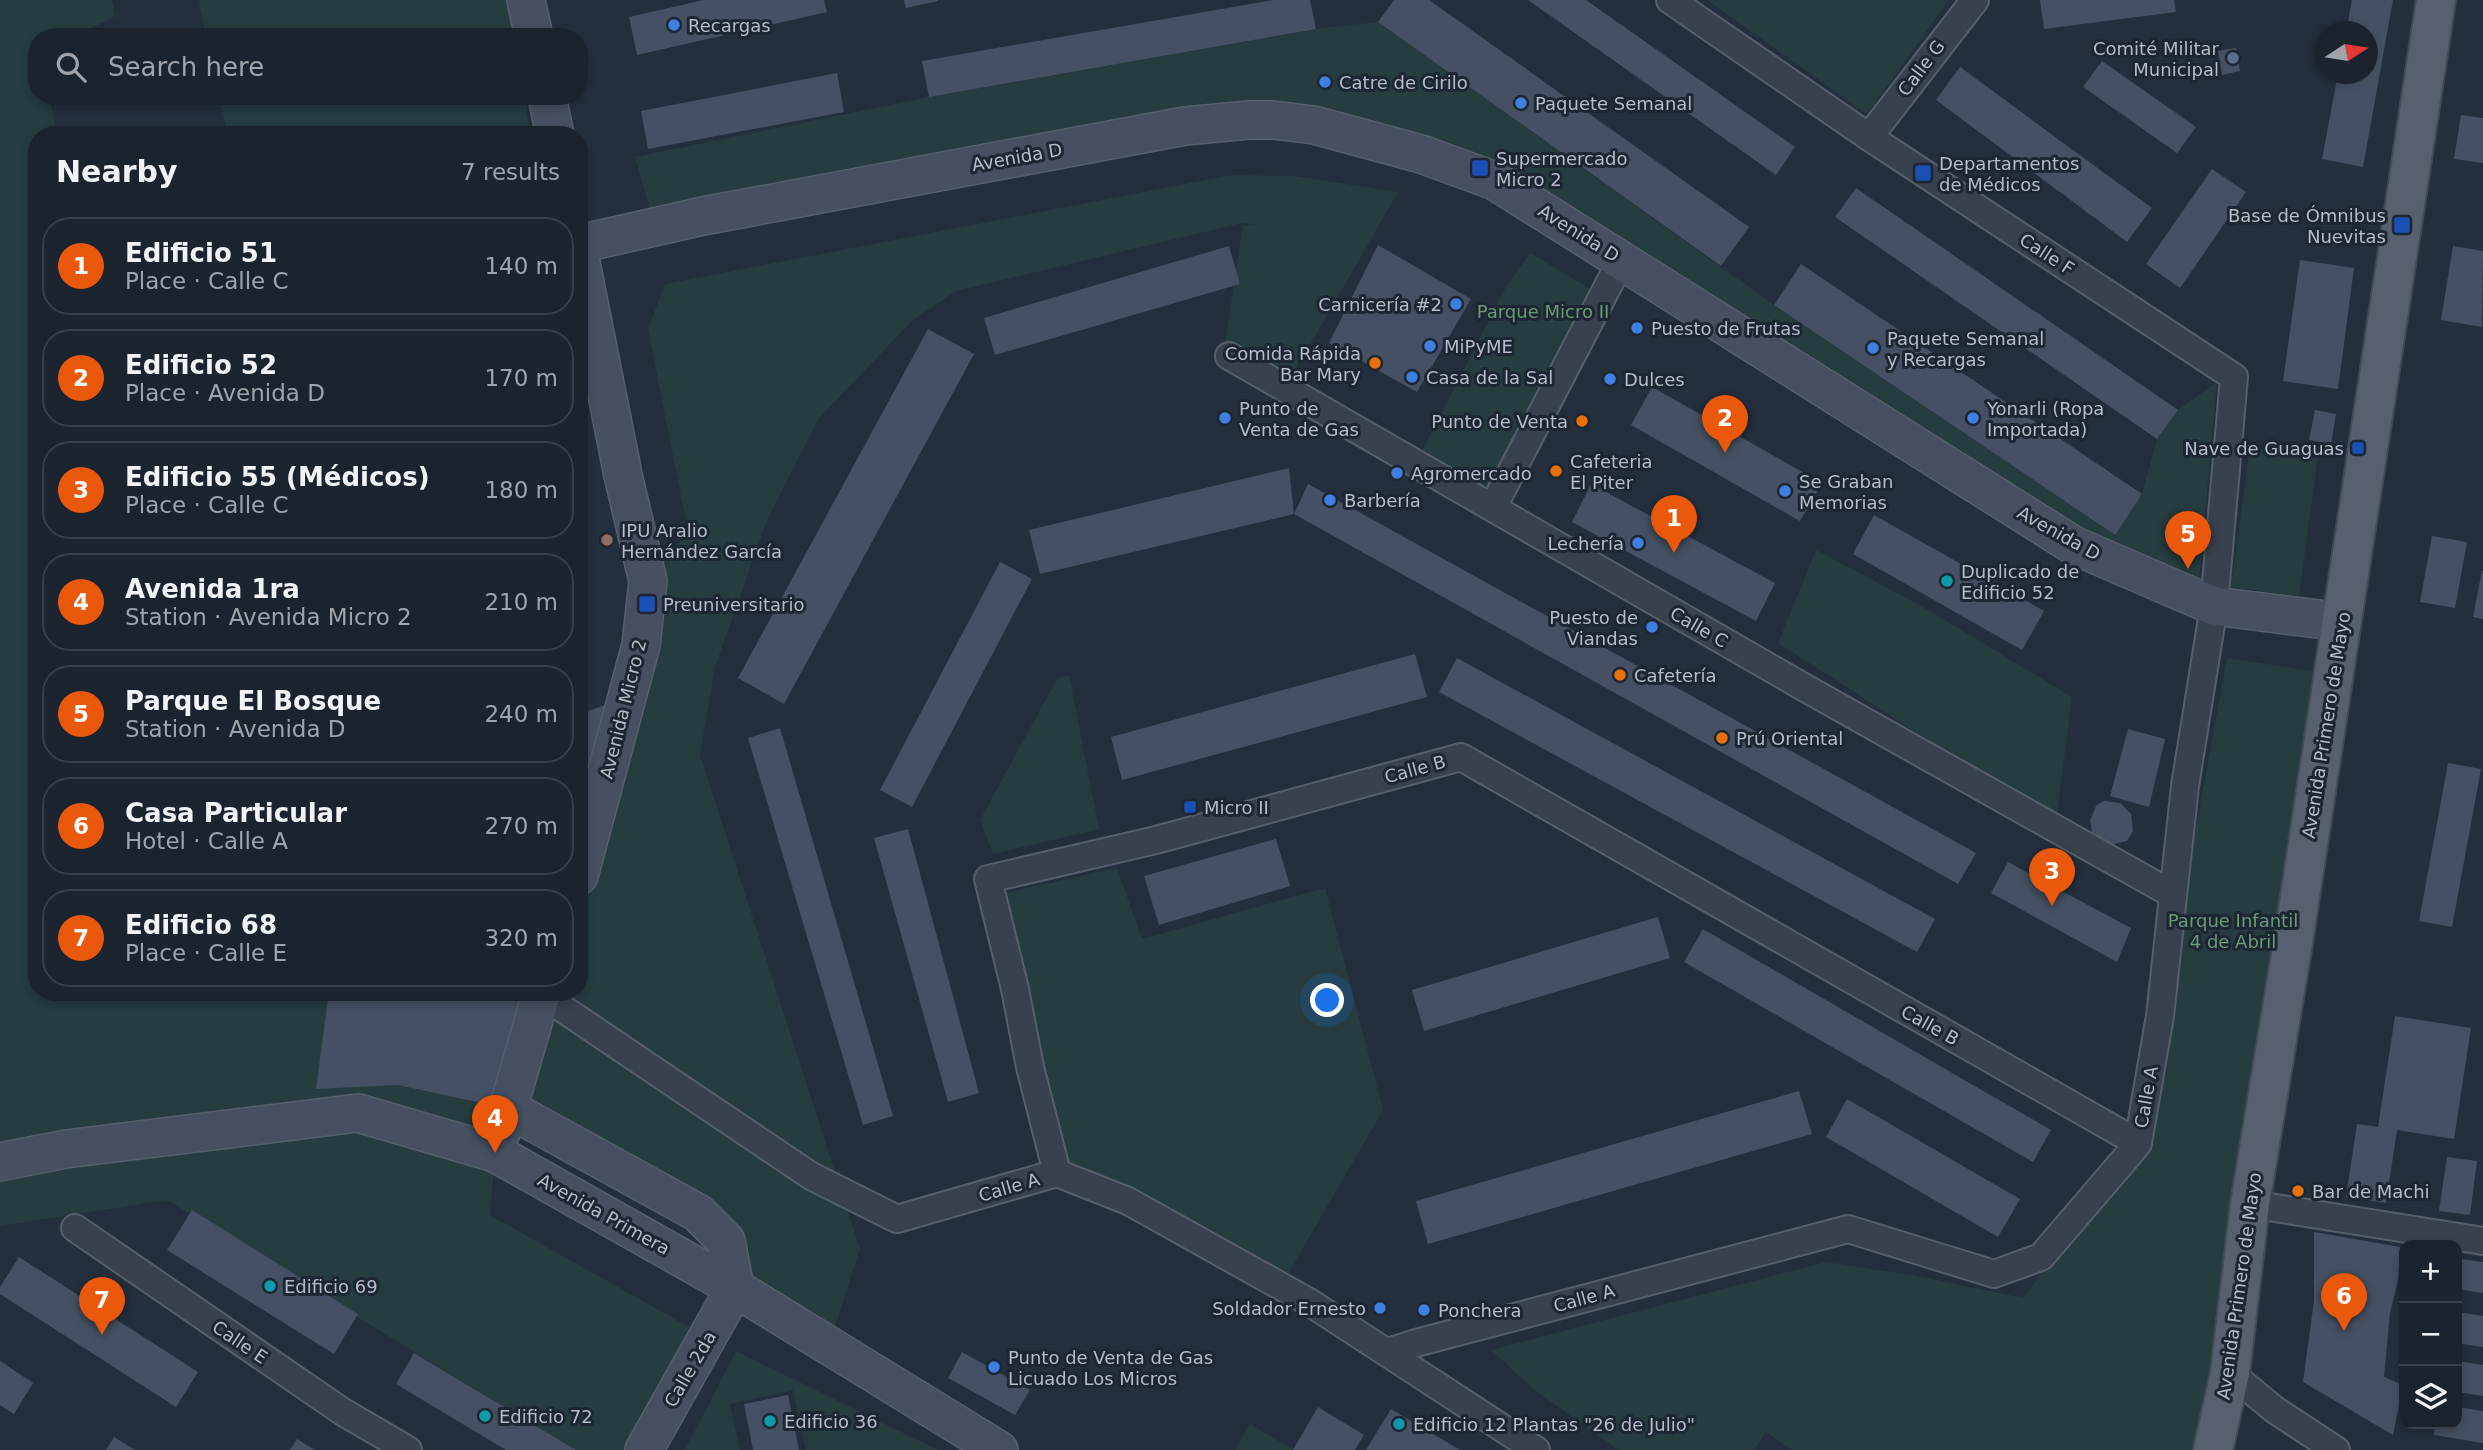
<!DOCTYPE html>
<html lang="en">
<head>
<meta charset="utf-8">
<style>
  body { margin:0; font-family:"DejaVu Sans",sans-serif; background:#282f3a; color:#f1f3f6 }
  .controls { position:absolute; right:21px; bottom:21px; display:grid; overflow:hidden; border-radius:14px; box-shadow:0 4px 10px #0003 }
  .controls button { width:63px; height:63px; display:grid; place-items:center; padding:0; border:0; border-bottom:2px solid #39404a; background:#1b232e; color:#f1f3f6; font:35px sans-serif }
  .compass { position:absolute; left:2315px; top:21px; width:63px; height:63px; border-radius:50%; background:#1b232e; box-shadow:0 4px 10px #0003; rotate:78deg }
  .you { position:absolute; left:1328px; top:1001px; width:24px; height:24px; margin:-18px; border:5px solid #fff; border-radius:50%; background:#1a73e8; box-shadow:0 0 0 10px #1a73e833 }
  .badge { display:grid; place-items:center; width:46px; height:46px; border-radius:50%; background:#ea580c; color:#fff; font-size:23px; font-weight:700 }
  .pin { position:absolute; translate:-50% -58px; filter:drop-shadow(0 2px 4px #0008) }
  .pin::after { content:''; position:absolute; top:37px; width:24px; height:21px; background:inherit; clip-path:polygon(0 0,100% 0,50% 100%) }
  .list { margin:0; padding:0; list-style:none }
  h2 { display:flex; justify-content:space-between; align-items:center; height:91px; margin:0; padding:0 28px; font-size:30px }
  h2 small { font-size:23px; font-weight:400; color:#a0a4aa }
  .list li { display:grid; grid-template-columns:46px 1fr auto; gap:21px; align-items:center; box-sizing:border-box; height:98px; margin:0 14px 14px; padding:0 14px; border:2px solid #39404a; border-radius:28px }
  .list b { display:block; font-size:26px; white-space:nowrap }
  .list p { margin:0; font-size:23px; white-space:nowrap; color:#a0a4aa }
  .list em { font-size:23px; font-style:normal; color:#a0a4aa }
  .icon { flex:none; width:38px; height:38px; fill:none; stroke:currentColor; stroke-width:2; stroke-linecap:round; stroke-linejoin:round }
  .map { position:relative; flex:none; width:2483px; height:1450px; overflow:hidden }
  .search { position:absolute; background:#1b232e; box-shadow:0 4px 10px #0003; left:28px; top:28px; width:560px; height:77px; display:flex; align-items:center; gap:18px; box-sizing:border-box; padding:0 24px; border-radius:28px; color:#a0a4aa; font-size:26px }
  .panel { position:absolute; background:#1b232e; box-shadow:0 4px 10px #0003; left:28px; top:126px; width:560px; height:875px; border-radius:28px }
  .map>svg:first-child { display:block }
</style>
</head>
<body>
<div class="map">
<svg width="2483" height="1450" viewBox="0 0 2483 1450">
  <rect width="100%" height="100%" fill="#242f3e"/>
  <g fill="#263c3f">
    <path d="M 0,0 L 112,0 L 115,16 L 74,37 L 37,37 L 37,96 L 49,96 L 58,135 L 37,135 L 37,992 L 579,992 L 579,714 L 626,698 L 648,581 L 688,532 L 648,329 L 665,284 L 1232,175 L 1294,176 L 1398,192 L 1287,385 L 1225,344 L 1243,225 L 1263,226 L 1242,223 L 956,291 L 913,320 L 819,418 L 767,520 L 715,667 L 700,755 L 860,1249 L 829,1345 L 735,1288 L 726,1241 L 509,1109 L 495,1153 L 490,1215 L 698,1332 L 626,1450 L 574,1450 L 167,1200 L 0,1226 Z"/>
    <path d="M 199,0 L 507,0 L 513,37 L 206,37 Z"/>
    <path d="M 1707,0 L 1949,0 L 1867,114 Z"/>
    <path d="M 1378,22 L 1774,305 L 2114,535 L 2142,494 L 2157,439 L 2178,410 L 2217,382 L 2199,582 L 2105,552 L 1499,173 L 1284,115 L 654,222 L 635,157 L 929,97 L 1316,29 Z"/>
    <path d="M 219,96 L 524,96 L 531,135 L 228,135 Z"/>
    <path d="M 1530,253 L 1602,296 L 1488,488 L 1420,455 L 1507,285 Z"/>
    <path d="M 2250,447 L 2318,456 L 2299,596 L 2231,587 Z"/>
    <path d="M 1816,550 L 1923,607 L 2072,697 L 2056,822 L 1778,643 Z"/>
    <path d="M 2227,658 L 2332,674 L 2205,1450 L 1792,1450 L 1766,1432 L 1754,1450 L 1619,1450 L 1537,1392 L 1491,1350 L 1826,1262 L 1917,1276 L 2023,1298 L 2138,1143 Z"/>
    <path d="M 1069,675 L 1099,829 L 993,854 L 980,820 L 1057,679 Z"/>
    <path d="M 1117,868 L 1142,939 L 1325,888 L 1383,1110 L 1288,1274 L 1128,1193 L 1061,1162 L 1002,894 Z"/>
    <path d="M 736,1351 L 938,1450 L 806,1450 L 793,1390 L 730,1404 L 740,1450 L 685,1450 Z"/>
    <path d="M 1250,1424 L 1294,1450 L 1235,1450 Z"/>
  </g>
  <g fill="#455162">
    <path d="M 704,0 L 824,0 L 827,12 L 637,55 L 629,17 Z"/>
    <path d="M 904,0 L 938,0 L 938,1 L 906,8 Z"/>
    <path d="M 1274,0 L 1310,0 L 1316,29 L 929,97 L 922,61 Z"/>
    <path d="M 1394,0 L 1429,0 L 1749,227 L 1721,266 L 1378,22 Z"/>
    <path d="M 1528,0 L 1586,0 L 1795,147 L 1776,175 Z"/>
    <path d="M 2040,0 L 2174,0 L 2176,12 L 2044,29 Z"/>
    <path d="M 2352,0 L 2393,0 L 2363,167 L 2322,159 L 2338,74 L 2368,74 L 2368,32 L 2346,32 Z"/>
    <path d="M 2236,48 L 2240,71 L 2222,75 L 2218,51 Z"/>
    <path d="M 2102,61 L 2196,127 L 2177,153 L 2083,87 Z"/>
    <path d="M 1960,67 L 2152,208 L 2127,242 L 1936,100 Z"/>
    <path d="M 837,73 L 844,112 L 648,149 L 641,111 Z"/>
    <path d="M 2461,115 L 2483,118 L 2483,163 L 2454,159 Z"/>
    <path d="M 2212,169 L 2246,192 L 2180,288 L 2146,264 Z"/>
    <path d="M 1856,188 L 2178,410 L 2157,439 L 1835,217 Z"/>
    <path d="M 1378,245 L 1471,299 L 1417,392 L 1329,343 Z"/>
    <path d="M 1229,246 L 1240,284 L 995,355 L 984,318 Z"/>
    <path d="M 2453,246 L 2483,251 L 2482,327 L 2441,320 Z"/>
    <path d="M 2300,260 L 2354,268 L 2338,389 L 2283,381 Z"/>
    <path d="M 1801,264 L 2142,494 L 2115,535 L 1774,305 Z"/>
    <path d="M 928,329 L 974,354 L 784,704 L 738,678 Z"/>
    <path d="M 1652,387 L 1822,483 L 1800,521 L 1631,425 Z"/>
    <path d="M 2315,410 L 2336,414 L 2331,444 L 2309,440 Z"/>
    <path d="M 1289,468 L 1294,514 L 1040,574 L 1029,530 Z"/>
    <path d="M 1308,484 L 1976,853 L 1958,884 L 1294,514 Z"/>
    <path d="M 1591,484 L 1775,583 L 1756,621 L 1572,522 Z"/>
    <path d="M 1874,515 L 2044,611 L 2022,650 L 1853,554 Z"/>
    <path d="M 2432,536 L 2467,542 L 2455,608 L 2420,602 Z"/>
    <path d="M 1000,562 L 1032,579 L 912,807 L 880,790 Z"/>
    <path d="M 2482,571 L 2483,571 L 2483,619 L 2473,617 Z"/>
    <path d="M 1415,654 L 1427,697 L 1122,780 L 1111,737 Z"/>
    <path d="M 1457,658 L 1935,919 L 1917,952 L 1439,692 Z"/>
    <path d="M 626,698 L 579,874 L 579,714 Z"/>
    <path d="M 780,728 L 893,1116 L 863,1125 L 748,738 Z"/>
    <path d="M 2128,729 L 2165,739 L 2149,807 L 2110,796 Z"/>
    <path d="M 2448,763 L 2481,769 L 2452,927 L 2419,921 Z"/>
    <path d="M 2104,801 L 2120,803 L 2131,814 L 2133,831 L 2127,841 L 2109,845 L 2093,836 L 2090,821 L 2096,806 Z"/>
    <path d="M 908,829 L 979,1093 L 948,1102 L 874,838 Z"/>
    <path d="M 1276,839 L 1290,886 L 1159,925 L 1144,876 Z"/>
    <path d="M 2008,862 L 2131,928 L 2117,962 L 1991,893 Z"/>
    <path d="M 1658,917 L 1670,958 L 1424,1031 L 1412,990 Z"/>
    <path d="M 1703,929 L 2051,1130 L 2033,1162 L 1684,962 Z"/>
    <path d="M 329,992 L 541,992 L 509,1109 L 398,1085 L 316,1089 Z"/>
    <path d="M 2395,1016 L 2471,1028 L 2454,1139 L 2397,1130 L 2386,1203 L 2346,1197 L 2357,1124 L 2378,1127 Z"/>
    <path d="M 1799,1091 L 1812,1134 L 1428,1244 L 1416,1201 Z"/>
    <path d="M 1847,1099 L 2020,1199 L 1998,1237 L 1826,1137 Z"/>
    <path d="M 2447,1157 L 2477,1161 L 2470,1215 L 2439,1211 Z"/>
    <path d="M 192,1210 L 358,1314 L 334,1354 L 167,1250 Z"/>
    <path d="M 2314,1232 L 2400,1247 L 2398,1280 L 2390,1313 L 2384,1377 L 2403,1385 L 2393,1435 L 2303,1382 L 2314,1301 Z"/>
    <path d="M 19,1257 L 198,1372 L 176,1407 L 0,1294 L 0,1287 Z"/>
    <path d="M 2460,1259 L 2483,1262 L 2483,1293 L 2457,1289 Z"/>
    <path d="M 2457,1312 L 2483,1316 L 2483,1347 L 2457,1343 Z"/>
    <path d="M 962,1352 L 1030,1390 L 1015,1415 L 948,1378 Z"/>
    <path d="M 414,1353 L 576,1450 L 506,1450 L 396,1384 Z"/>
    <path d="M 0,1361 L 33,1383 L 14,1414 L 0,1405 Z"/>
    <path d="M 2457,1361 L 2483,1365 L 2483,1396 L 2457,1392 Z"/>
    <path d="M 788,1395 L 799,1450 L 753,1450 L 744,1404 Z"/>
    <path d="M 1318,1407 L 1364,1435 L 1355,1450 L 1293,1450 Z"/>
    <path d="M 2457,1407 L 2483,1411 L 2483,1443 L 2434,1435 L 2435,1424 L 2457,1424 Z"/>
    <path d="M 1391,1409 L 1460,1450 L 1366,1450 Z"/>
    <path d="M 114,1437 L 135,1450 L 106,1450 Z"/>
    <path d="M 297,1439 L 315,1450 L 290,1450 Z"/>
  </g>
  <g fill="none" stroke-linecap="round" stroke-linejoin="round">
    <g stroke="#565f6c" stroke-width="30">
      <g id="street">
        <path d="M 1869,137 L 1975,0"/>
        <path d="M 1229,356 L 1807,689 L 2172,894"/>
        <path d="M 1493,507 L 1622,259"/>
        <path d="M 541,994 L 811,1176 L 897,1219 L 1057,1173 L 1128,1201 L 1309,1302 L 1536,1450"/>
        <path d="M 1057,1173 L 1030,1067 L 1015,989 L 988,879 L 1156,840 L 1461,757 L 2138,1143"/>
        <path d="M 2250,1204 L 2483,1241"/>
        <path d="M 75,1228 L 343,1412 L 408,1450"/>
        <path d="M 1388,1352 L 1416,1343 L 1848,1229 L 1994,1274 L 2041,1257 L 2131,1152 L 2138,1143 L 2160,1016 L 2185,786 L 2214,606 L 2234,377 L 1869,137 L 1670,0"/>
        <path d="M 2230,1373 L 2275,1410 L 2336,1450"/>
      </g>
    </g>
    <g stroke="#565f6c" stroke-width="40">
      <g id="secondary">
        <path d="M 526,0 L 534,37"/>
        <path d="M 547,96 L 555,135"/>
        <path d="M 579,244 L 703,216 L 1185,126 L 1249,120 L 1273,120 L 1314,125 L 1421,154 L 1495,181 L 2073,545 L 2214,606 L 2342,622"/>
        <path d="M 579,253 L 623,475 L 648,581 L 641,645 L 579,876"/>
        <path d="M 509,1109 L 698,1213 L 726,1241 L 735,1288"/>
        <path d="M 501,1133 L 542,992"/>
        <path d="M 0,1162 L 66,1149 L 358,1113 L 495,1153 L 735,1288 L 999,1450"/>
        <path d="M 644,1450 L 735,1288"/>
      </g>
    </g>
    <g stroke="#414a57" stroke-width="42">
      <path id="primary" d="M 2213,1450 L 2230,1373 L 2250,1204 L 2294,936 L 2436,0"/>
    </g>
    <use href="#street" stroke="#38414e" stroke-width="26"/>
    <use href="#secondary" stroke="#465061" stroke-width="37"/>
    <use href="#primary" stroke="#56606e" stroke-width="38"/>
  </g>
  <g fill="#3f7fe0" stroke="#1d2633" stroke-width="2.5">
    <circle cx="674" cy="25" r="7"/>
    <circle cx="1325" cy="82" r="7"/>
    <circle cx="1521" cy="103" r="7"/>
    <circle cx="1456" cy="304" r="7"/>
    <circle cx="1637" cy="328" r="7"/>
    <circle cx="1430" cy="346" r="7"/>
    <circle cx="1873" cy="348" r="7"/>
    <circle cx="1412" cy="377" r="7"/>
    <circle cx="1610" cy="379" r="7"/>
    <circle cx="1225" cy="418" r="7"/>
    <circle cx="1973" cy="418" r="7"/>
    <circle cx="1397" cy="473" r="7"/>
    <circle cx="1785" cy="491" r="7"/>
    <circle cx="1330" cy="500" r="7"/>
    <circle cx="1638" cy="543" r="7"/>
    <circle cx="1652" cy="627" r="7"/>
    <circle cx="1380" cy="1308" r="7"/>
    <circle cx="1424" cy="1310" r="7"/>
    <circle cx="994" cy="1367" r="7"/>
  </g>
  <circle fill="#5c6f8a" stroke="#1d2633" stroke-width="2.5" cx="2233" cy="58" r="7"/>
  <g fill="#1a4fb4" stroke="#1d2633" stroke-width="2.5">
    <rect x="1471" y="159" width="18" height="18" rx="3.5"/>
    <rect x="1914" y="164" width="18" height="18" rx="3.5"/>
    <rect x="2393" y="216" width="18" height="18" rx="3.5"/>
    <rect x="2351" y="441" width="14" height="14" rx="3.5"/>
    <rect x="638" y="595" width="18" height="18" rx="3.5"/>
    <rect x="1183" y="800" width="14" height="14" rx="3.5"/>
  </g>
  <g fill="#e8710a" stroke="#1d2633" stroke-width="2.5">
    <circle cx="1375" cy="363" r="7"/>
    <circle cx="1582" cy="421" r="7"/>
    <circle cx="1556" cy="471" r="7"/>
    <circle cx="1620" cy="675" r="7"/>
    <circle cx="1722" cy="738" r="7"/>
    <circle cx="2298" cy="1191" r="7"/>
  </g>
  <circle fill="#8d6e63" stroke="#1d2633" stroke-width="2.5" cx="607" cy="540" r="7"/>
  <g fill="#0f9aa8" stroke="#1d2633" stroke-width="2.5">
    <circle cx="1947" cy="581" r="7"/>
    <circle cx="270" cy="1286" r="7"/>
    <circle cx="485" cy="1416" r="7"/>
    <circle cx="770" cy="1421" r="7"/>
    <circle cx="1399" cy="1424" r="7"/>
  </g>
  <g text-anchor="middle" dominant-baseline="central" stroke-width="6" stroke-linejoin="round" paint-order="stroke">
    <g font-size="18" fill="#b4bcc9" stroke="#1d2633" text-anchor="start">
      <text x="688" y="25">Recargas</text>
      <text x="2219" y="48" text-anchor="end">Comité Militar<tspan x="2219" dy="21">Municipal</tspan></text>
      <text x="1339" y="82">Catre de Cirilo</text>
      <text x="1535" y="103">Paquete Semanal</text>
      <text x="1496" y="158">Supermercado<tspan x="1496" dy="21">Micro 2</tspan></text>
      <text x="1939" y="163">Departamentos<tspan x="1939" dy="21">de Médicos</tspan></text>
      <text x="2386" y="215" text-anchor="end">Base de Ómnibus<tspan x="2386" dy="21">Nuevitas</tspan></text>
      <text x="1442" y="304" text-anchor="end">Carnicería #2</text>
      <text x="1651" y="328">Puesto de Frutas</text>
      <text x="1887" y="338">Paquete Semanal<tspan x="1887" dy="21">y Recargas</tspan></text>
      <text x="1444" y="346">MiPyME</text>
      <text x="1361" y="353" text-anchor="end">Comida Rápida<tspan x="1361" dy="21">Bar Mary</tspan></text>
      <text x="1426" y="377">Casa de la Sal</text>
      <text x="1624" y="379">Dulces</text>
      <text x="1239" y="408">Punto de<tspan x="1239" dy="21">Venta de Gas</tspan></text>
      <text x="1987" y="408">Yonarli (Ropa<tspan x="1987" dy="21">Importada)</tspan></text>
      <text x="1568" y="421" text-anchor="end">Punto de Venta</text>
      <text x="2344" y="448" text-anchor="end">Nave de Guaguas</text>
      <text x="1570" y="461">Cafeteria<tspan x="1570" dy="21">El Piter</tspan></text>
      <text x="1411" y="473">Agromercado</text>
      <text x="1799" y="481">Se Graban<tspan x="1799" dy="21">Memorias</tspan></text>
      <text x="1344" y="500">Barbería</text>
      <text x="621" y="530">IPU Aralio<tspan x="621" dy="21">Hernández García</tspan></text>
      <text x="1624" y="543" text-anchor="end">Lechería</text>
      <text x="1961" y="571">Duplicado de<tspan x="1961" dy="21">Edificio 52</tspan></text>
      <text x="663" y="604">Preuniversitario</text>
      <text x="1638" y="617" text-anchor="end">Puesto de<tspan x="1638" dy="21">Viandas</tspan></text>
      <text x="1634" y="675">Cafetería</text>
      <text x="1736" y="738">Prú Oriental</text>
      <text x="1204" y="807">Micro II</text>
      <text x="2312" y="1191">Bar de Machi</text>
      <text x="284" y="1286">Edificio 69</text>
      <text x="1366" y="1308" text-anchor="end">Soldador Ernesto</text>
      <text x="1438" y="1310">Ponchera</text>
      <text x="1008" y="1357">Punto de Venta de Gas<tspan x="1008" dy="21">Licuado Los Micros</tspan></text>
      <text x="499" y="1416">Edificio 72</text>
      <text x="784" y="1421">Edificio 36</text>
      <text x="1413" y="1424">Edificio 12 Plantas "26 de Julio"</text>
    </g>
    <g font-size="18" fill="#b4bcc9" stroke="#1d2633">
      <text transform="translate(1921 68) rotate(-53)">Calle G</text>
      <text transform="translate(1017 157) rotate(-10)">Avenida D</text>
      <text transform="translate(1579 233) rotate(32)">Avenida D</text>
      <text transform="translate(2047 254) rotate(33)">Calle F</text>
      <text transform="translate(2059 533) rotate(29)">Avenida D</text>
      <text transform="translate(1699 627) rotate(30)">Calle C</text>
      <text transform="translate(623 709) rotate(-76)">Avenida Micro 2</text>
      <text transform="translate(2326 725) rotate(-81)">Avenida Primero de Mayo</text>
      <text transform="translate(1415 769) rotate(-15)">Calle B</text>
      <text transform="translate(1930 1025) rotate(29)">Calle B</text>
      <text transform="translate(2146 1097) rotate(-80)">Calle A</text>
      <text transform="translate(1009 1187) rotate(-16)">Calle A</text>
      <text transform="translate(604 1214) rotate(29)">Avenida Primera</text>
      <text transform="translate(2239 1286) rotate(-82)">Avenida Primero de Mayo</text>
      <text transform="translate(1584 1298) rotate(-15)">Calle A</text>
      <text transform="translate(240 1342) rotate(34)">Calle E</text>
      <text transform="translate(690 1369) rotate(-60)">Calle 2da</text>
    </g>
    <g font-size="18" fill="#6b9a76" stroke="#1d2633">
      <text x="1543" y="311">Parque Micro II</text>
      <text x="2233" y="920">Parque Infantil<tspan x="2233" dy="21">4 de Abril</tspan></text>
    </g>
  </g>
</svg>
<div class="controls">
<button>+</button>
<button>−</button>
<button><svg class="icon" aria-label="layers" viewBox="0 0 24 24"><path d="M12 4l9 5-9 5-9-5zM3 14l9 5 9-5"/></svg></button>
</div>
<svg class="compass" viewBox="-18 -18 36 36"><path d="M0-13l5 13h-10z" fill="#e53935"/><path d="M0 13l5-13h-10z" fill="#a0a4aa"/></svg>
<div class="you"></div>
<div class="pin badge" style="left:1674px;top:553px">1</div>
<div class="pin badge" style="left:1725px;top:453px">2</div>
<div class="pin badge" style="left:2052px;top:906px">3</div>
<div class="pin badge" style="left:495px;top:1153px">4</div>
<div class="pin badge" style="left:2188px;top:569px">5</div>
<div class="pin badge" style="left:2344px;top:1331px">6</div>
<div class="pin badge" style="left:102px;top:1335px">7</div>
<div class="search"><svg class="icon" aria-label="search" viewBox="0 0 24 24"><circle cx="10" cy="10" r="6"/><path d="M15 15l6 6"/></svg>Search here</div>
<section class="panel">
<h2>Nearby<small>7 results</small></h2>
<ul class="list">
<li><span class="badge">1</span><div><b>Edificio 51</b><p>Place · Calle C</p></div><em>140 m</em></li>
<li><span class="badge">2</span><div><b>Edificio 52</b><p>Place · Avenida D</p></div><em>170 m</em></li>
<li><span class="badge">3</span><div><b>Edificio 55 (Médicos)</b><p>Place · Calle C</p></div><em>180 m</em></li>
<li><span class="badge">4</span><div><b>Avenida 1ra</b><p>Station · Avenida Micro 2</p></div><em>210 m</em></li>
<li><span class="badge">5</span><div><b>Parque El Bosque</b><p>Station · Avenida D</p></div><em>240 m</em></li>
<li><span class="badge">6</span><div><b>Casa Particular</b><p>Hotel · Calle A</p></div><em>270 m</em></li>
<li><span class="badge">7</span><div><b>Edificio 68</b><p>Place · Calle E</p></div><em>320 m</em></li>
</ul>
</section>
</div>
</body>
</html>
